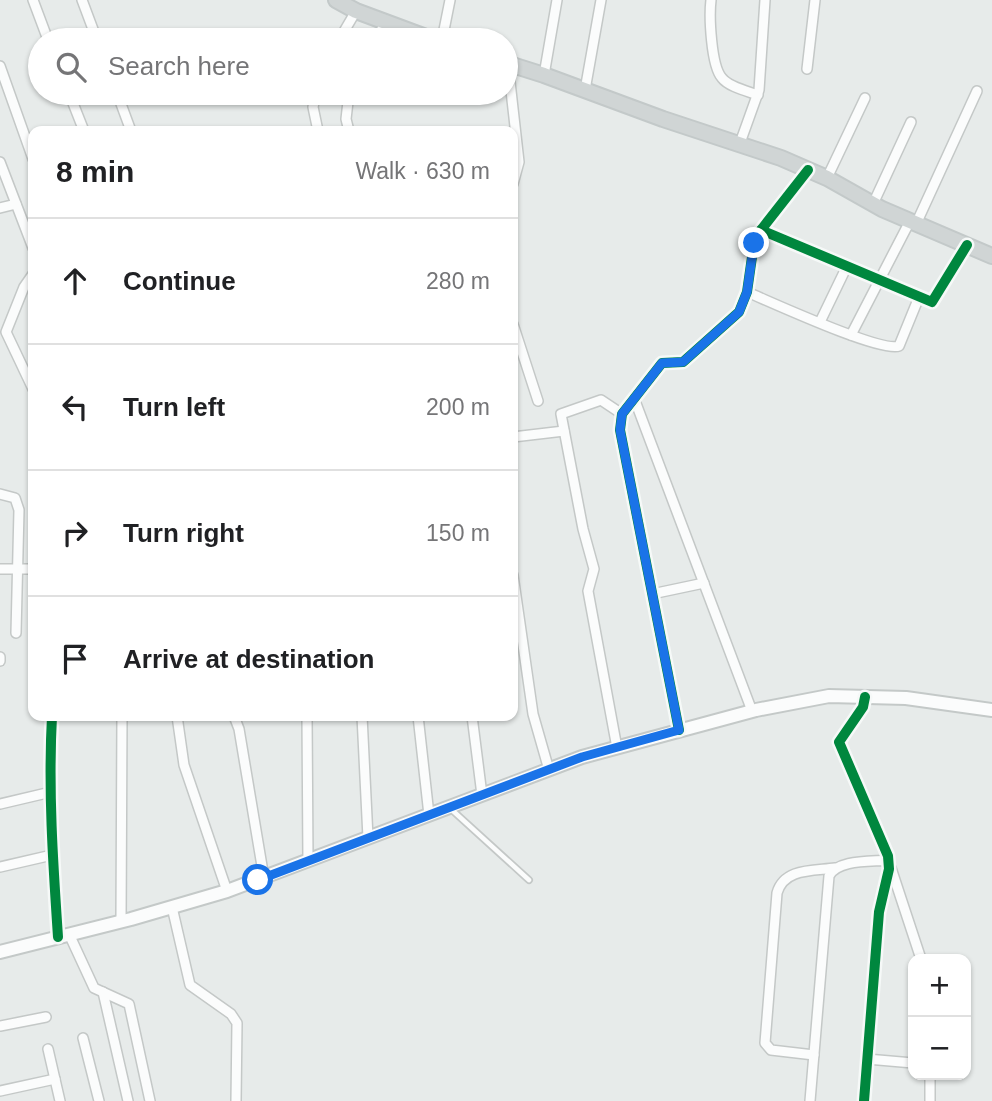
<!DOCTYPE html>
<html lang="en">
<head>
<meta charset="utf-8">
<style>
  body { margin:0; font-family:Helvetica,sans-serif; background:#f2f2f2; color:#202124 }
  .controls { position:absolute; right:21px; bottom:21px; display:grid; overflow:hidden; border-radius:14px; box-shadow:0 2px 5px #0004 }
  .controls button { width:63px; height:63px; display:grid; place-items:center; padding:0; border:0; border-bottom:2px solid #e0e0e0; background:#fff; color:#202124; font:35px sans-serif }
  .stop { position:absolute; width:21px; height:21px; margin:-16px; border:5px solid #1a73e8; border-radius:50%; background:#fff }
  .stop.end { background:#1a73e8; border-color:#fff; box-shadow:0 2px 7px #0008 }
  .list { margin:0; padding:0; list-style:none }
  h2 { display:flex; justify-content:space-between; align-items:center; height:91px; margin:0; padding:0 28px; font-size:30px }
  h2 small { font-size:23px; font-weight:400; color:#757577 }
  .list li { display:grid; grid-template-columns:46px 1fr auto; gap:21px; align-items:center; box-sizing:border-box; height:126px; padding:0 28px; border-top:2px solid #e0e0e0 }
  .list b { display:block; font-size:26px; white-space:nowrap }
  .list em { font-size:23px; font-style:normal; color:#757577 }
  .icon { flex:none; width:38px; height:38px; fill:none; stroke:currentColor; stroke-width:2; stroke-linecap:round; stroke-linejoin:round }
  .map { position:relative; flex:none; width:992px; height:1101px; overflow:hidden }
  .search { position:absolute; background:#fff; box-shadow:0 2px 5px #0004; left:28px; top:28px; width:490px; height:77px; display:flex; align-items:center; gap:18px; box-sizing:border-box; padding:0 24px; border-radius:38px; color:#757577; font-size:26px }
  .panel { position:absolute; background:#fff; box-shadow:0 2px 5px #0004; left:28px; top:126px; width:490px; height:595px; border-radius:14px }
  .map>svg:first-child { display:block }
</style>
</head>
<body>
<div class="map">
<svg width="992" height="1101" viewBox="0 0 992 1101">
  <rect width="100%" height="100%" fill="#e7ebea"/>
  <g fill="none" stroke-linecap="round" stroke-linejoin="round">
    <g stroke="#c4c8c7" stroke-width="8">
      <path id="service" d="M 452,810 L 529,880"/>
    </g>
    <g stroke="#c4c8c7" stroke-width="12">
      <g id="minor">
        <path d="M 33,0 L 48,40"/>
        <path d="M 82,0 L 97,40"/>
        <path d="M 711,0 C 709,16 711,66 722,78 C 729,87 747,91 758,95"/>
        <path d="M 339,40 L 356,11"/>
        <path d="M 376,40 L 385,23"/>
        <path d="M 442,40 L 450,0"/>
        <path d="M 508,64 L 519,162 L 513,184"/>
        <path d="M 0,66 L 33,159"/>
        <path d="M 807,69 L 815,0"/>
        <path d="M 544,75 L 557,0"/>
        <path d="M 585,90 L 601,0"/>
        <path d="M 69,93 L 84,131"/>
        <path d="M 117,93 L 131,131"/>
        <path d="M 316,93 L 313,107 L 318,131"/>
        <path d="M 349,93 L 346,119 L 349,131"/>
        <path d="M 740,143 L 759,90 L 765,0"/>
        <path d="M 0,162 L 33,248"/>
        <path d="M 827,178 L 865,98"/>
        <path d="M 873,204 L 911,122"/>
        <path d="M 0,208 L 16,204"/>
        <path d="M 916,224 L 977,91"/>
        <path d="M 761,230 L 932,302 L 967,245"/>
        <path d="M 33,274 L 24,287 L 6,332 L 33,389"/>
        <path d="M 747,292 C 771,302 881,353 899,346 L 919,297"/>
        <path d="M 820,322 L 847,266"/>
        <path d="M 513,324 L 538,401"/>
        <path d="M 851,335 L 910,221"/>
        <path d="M 634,398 L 752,711"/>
        <path d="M 513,437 L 564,431"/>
        <path d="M 0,494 L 15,498 L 19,510 L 16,633"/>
        <path d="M 0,569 L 33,569"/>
        <path d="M 513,575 L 533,714 L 549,770"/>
        <path d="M 652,594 L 704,583"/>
        <path d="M 0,661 L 0,657"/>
        <path d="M 52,716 C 48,790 53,863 58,937"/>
        <path d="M 177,716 L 184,765 L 227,891"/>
        <path d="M 234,716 L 239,729 L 264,878"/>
        <path d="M 307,716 L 308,861"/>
        <path d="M 362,716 L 368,838"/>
        <path d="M 418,716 L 429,815"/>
        <path d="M 472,716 L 482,795"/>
        <path d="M 679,730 L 620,430 L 622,414 L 662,363 L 683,362 L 739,312 L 747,292 L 754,243 L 761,230 L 808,170"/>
        <path d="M 617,748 L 588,591 L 594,569 L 583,529 L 561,414 L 601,400 L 622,414"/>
        <path d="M 0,804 L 51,792"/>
        <path d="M 0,867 L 52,855"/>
        <path d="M 891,868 L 921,959"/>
        <path d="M 172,907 L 190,985 L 231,1014 L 237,1023 L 236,1101"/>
        <path d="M 121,922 L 122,716"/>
        <path d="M 69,934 L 94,988 L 129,1004 L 150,1101"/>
        <path d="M 103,992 L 128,1101"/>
        <path d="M 0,1026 L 46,1017"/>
        <path d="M 83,1038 L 99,1101"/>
        <path d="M 48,1049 L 60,1101"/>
        <path d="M 814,1055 L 771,1050 L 765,1043 L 777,893 C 784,868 813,871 835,868"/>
        <path d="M 867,1059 L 913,1063"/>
        <path d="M 930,1075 L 930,1101"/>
        <path d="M 0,1091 L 55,1079"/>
        <path d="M 810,1101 L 829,876 C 838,859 872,862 889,860"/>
        <path d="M 864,1101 L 879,912 L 889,869 L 888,856 L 839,742 L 863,707 L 865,697"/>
      </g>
    </g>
    <g stroke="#c4c9c8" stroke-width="16">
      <path id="secondary" d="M 0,952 L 131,919 L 227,891 L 582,757 L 756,710 L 829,696 L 906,698 L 992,710"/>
    </g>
    <g stroke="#c3c9c9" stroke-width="18">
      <g id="primary">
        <path d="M 336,0 L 356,11 L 434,40"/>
        <path d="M 506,63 L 544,75 L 663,119 L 781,158 L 827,178 L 882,209 L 992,256"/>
      </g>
    </g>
    <use href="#service" stroke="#fbfcfc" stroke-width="4.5"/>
    <use href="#minor" stroke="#fbfcfc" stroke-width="9"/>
    <use href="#secondary" stroke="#fbfcfc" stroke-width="12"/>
    <use href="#primary" stroke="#d0d5d5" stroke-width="14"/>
    <g stroke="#f6f9f8" stroke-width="15">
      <g id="cycleway">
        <path d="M 761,230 L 932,302 L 967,245"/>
        <path d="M 52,716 C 48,790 53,863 58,937"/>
        <path d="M 679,730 L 620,430 L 622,414 L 662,363 L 683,362 L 739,312 L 747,292 L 754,243 L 761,230 L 808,170"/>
        <path d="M 864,1101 L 879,912 L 889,869 L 888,856 L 839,742 L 863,707 L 865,697"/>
      </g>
    </g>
    <use href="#cycleway" stroke="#00873e" stroke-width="10"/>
  </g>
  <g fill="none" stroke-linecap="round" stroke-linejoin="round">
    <path stroke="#1a73e8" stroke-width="9" d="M 258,880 L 582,757 L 679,730 L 620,430 L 622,414 L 662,363 L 683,362 L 739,312 L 747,292 L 754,243"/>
  </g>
</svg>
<div class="controls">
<button>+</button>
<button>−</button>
</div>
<div class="stop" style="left:258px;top:880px"></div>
<div class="stop end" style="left:754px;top:243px"></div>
<div class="search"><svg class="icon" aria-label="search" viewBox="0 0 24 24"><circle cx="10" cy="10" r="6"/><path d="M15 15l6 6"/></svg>Search here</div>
<section class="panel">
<h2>8 min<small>Walk · 630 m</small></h2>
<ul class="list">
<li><svg class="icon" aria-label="ahead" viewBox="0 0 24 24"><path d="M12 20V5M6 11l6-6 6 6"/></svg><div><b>Continue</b></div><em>280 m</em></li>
<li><svg class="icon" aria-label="left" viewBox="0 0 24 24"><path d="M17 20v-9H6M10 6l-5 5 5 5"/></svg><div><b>Turn left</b></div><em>200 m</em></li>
<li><svg class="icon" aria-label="right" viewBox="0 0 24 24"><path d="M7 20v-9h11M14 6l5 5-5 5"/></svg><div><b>Turn right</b></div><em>150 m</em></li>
<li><svg class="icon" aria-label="arrive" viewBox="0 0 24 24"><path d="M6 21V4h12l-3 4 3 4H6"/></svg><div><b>Arrive at destination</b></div></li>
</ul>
</section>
</div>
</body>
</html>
